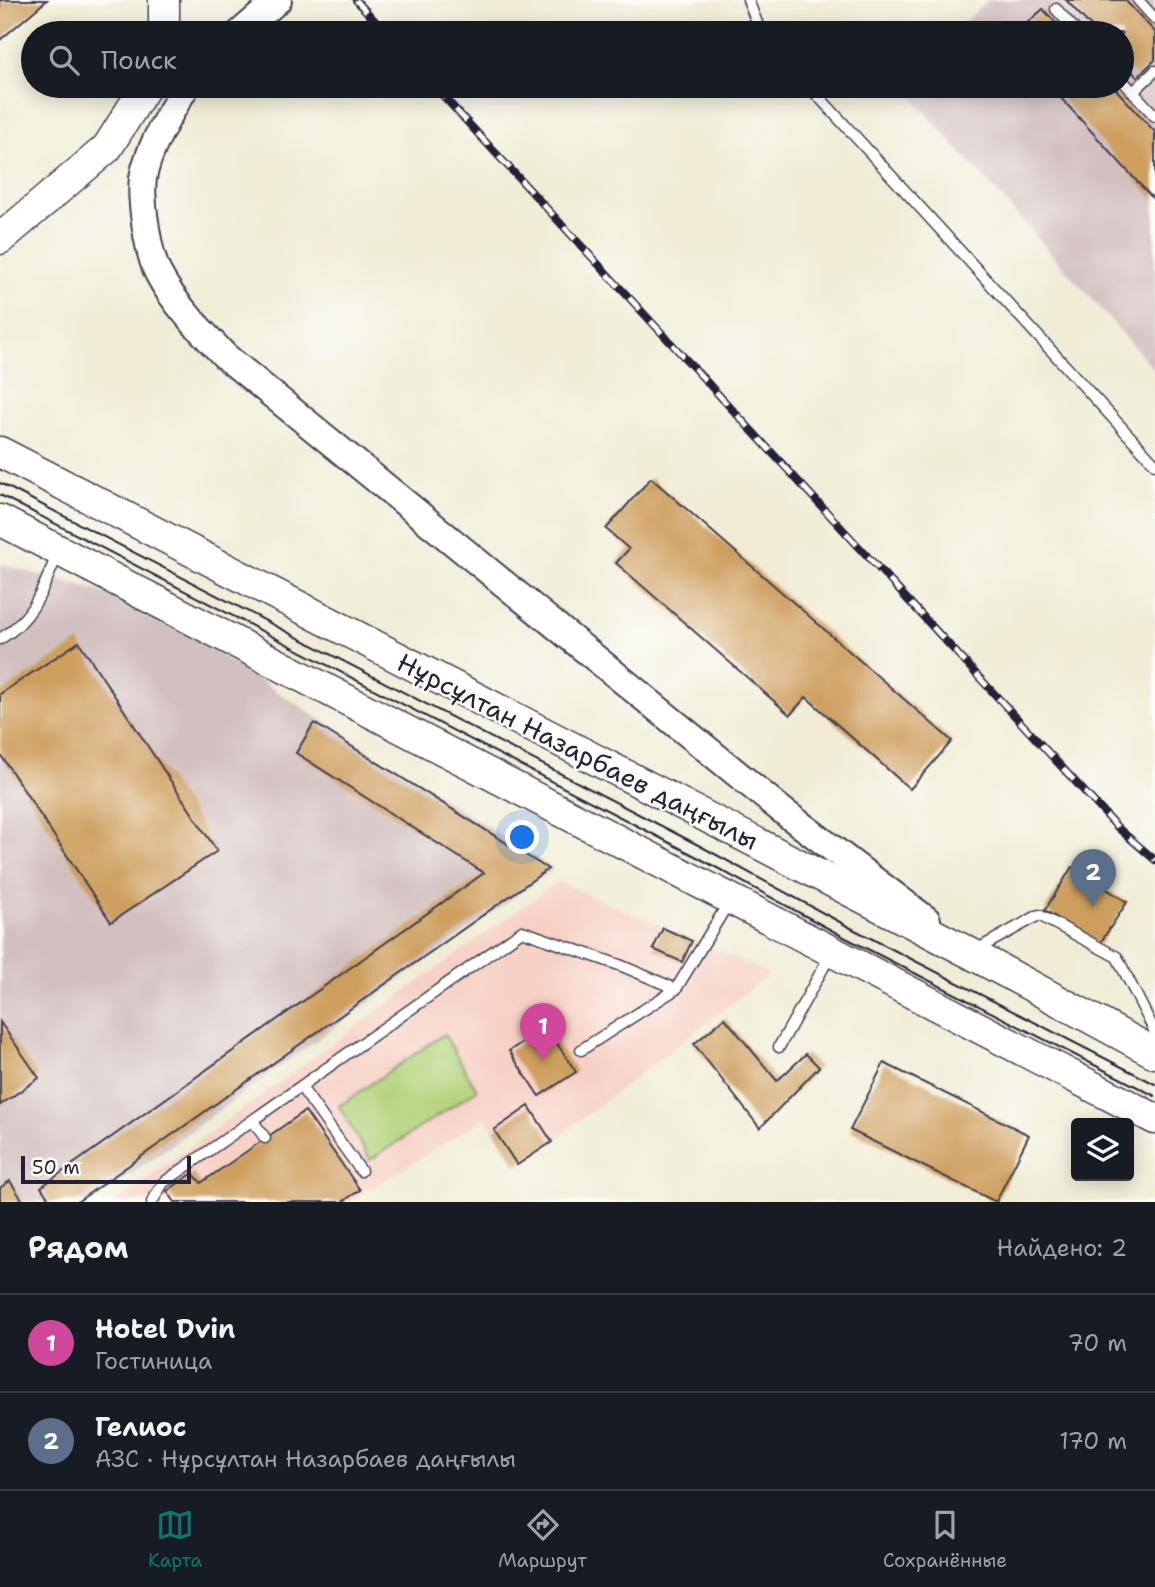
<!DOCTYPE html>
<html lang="ru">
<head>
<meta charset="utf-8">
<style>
  body { margin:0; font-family:"Shantell Sans",sans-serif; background:#242831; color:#f1f3f6 }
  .controls { position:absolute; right:21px; bottom:21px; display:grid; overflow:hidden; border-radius:7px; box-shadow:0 4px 18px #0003 }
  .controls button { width:63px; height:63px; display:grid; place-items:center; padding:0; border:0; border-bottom:2px solid #363941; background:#171b24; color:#f1f3f6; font:35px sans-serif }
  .scale { position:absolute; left:21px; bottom:18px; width:170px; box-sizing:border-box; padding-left:7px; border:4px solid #22223b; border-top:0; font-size:19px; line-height:24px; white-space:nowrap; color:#22223b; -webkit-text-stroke:5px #fdfcf7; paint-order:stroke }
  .you { position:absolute; left:523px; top:838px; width:24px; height:24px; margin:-18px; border:5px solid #fff; border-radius:50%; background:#1a73e8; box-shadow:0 0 0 10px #1a73e833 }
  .badge { display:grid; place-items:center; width:46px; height:46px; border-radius:50%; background:#0f766e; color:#fff; font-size:23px; font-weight:700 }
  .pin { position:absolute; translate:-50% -58px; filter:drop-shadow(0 2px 4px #0008) }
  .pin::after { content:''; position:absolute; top:37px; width:24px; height:21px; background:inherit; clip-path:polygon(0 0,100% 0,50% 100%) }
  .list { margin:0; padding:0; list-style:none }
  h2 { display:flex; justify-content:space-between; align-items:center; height:91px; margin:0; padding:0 28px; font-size:30px }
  h2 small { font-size:23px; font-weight:400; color:#9ea1a6 }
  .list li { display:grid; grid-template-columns:46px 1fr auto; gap:21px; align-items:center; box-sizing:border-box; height:98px; padding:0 28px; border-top:2px solid #363941 }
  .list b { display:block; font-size:26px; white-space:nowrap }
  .list p { margin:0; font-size:23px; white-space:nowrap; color:#9ea1a6 }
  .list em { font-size:23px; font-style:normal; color:#9ea1a6 }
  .icon { flex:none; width:38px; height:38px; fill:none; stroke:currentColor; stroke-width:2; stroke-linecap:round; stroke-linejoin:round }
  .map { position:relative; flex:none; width:1155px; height:1202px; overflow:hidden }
  .search { position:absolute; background:#171b24; box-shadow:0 4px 18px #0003; left:21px; right:21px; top:21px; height:77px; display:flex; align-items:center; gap:18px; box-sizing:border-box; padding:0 24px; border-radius:38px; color:#9ea1a6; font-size:26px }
  .sheet { height:287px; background:#171b24 }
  nav { display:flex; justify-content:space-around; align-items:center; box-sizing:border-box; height:98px; border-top:2px solid #363941; background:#171b24; font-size:19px; color:#9ea1a6 }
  nav a { display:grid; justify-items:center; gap:4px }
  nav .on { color:#0f766e }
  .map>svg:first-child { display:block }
</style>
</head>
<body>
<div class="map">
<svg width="1155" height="1202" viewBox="0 0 1155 1202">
  <rect width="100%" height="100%" fill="#fdfcf7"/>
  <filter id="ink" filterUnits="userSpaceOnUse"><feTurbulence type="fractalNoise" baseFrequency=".0143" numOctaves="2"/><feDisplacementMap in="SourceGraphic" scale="14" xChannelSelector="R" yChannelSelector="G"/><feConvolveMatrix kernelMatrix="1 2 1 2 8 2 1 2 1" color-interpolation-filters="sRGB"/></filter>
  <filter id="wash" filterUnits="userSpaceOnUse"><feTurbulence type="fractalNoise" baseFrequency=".00686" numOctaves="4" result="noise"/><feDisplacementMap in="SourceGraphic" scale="28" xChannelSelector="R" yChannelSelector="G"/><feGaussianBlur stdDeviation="1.57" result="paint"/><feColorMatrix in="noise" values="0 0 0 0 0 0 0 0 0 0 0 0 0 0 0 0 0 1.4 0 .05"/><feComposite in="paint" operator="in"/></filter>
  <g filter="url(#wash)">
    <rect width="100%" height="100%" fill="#f0ecd5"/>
    <path fill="#f7d1c6" d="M 558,881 L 770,974 L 553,1141 L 517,1165 L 485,1118 L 349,1202 L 114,1202 Z"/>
    <g fill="#d2bfbf">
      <path d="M 989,0 L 1155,0 L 1155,370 L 902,86 L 1122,86 L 1122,33 L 952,33 Z"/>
      <path d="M 0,564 L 138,602 L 553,869 L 92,1202 L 0,1202 Z"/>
    </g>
    <path fill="#b4d37a" stroke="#6b7a5a" stroke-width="2" d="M 444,1034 L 477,1090 L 370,1160 L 339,1106 Z"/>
    <g id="blocks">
      <g fill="#ce9e5d">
        <path d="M 0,0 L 47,0 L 0,40 Z"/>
        <path d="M 1066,0 L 1125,0 L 1155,32 L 1155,60 L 1137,77 L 1122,60 L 1122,33 L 1097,33 Z"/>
        <path d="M 1043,9 L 1065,33 L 1016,33 Z"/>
        <path d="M 1050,86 L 1113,86 L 1155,132 L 1155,201 Z"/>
        <path d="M 651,478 L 952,741 L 910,789 L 806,697 L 790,715 L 616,563 L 629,549 L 606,529 Z"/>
        <path d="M 79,642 L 217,851 L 111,922 L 0,754 L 0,694 Z"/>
        <path d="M 314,723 L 548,869 L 77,1202 L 51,1202 L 41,1187 L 484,873 L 296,753 Z"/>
        <path d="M 1072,867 L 1127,902 L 1099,945 L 1045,910 Z"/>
        <path d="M 663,928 L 692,941 L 682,962 L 653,949 Z"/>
        <path d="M 725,1018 L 777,1081 L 806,1054 L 819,1067 L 760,1128 L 694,1044 Z"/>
        <path d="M 0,1022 L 39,1078 L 0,1105 Z"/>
        <path d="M 546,1027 L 576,1072 L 539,1096 L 509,1051 Z"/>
        <path d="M 884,1063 L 1029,1135 L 996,1202 L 850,1130 Z"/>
        <path d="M 529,1106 L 552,1142 L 517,1165 L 494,1130 Z"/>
        <path d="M 305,1111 L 360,1190 L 342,1202 L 175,1202 L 167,1191 L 193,1173 L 201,1183 Z"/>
        <path d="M 10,1181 L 23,1201 L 21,1202 L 0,1202 L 0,1188 Z"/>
      </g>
    </g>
  </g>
  <g filter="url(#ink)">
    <use href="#blocks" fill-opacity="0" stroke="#414052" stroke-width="2"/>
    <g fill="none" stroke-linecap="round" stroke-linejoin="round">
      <g stroke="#414052" stroke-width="13">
        <g id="lane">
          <path d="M 748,0 L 761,33"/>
          <path d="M 1138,0 L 1155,19"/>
          <path d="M 1056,9 L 1078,33"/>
          <path d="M 1155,71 L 1133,92 L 1155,116"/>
          <path d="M 1122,80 L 1133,92"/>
          <path d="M 809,86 L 1155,464"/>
          <path d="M 0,639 C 34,618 42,591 57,555"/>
          <path d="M 976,950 L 1039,915 L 1117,957 L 1155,1032"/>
          <path d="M 779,1047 L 831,954"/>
          <path d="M 581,1050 L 676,989"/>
          <path d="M 301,1087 L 361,1171"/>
          <path d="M 253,1121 L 265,1138"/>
          <path d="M 152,1202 L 163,1183 L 522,931 L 622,966 L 676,989 L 729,902"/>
        </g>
      </g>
      <g stroke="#414052" stroke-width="30">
        <g id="secondary">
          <path d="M 240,33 L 278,0"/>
          <path d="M 186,86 C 171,112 148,148 143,178 C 140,200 148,253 158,273 C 174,304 201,331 225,356 L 784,812 L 927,920"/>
        </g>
      </g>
      <g stroke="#414052" stroke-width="33">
        <g id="primary">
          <path d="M 164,0 L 164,33"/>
          <path d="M 0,239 L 107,148 L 146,86"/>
          <path d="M 0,452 L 970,953 L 1155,1053"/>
          <path d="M 0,520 L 1155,1119"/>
        </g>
      </g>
      <use href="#lane" stroke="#fff" stroke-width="10"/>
      <use href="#secondary" stroke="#fff" stroke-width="26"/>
      <use href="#primary" stroke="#fff" stroke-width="30"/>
      <g stroke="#22223b" stroke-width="2">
        <path d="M 0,483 L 702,847 L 849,927 L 1155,1084"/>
        <path d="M 0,495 L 697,857 L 844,937 L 1155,1096"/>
      </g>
      <g stroke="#22223b" stroke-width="8">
        <g id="rail">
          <path d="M 356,0 L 386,33"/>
          <path d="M 434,86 L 1118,828 L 1155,860"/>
        </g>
      </g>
      <use href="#rail" stroke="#fdfcf7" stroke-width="5" stroke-dasharray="16" stroke-linecap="butt"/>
    </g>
  </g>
  <g text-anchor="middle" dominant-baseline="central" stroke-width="5" stroke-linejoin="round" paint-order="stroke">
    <g font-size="26" fill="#22223b" stroke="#fdfcf7">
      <text transform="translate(578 751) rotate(27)">Нұрсұлтан Назарбаев даңғылы</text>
    </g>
  </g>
</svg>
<div class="controls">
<button><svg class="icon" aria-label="layers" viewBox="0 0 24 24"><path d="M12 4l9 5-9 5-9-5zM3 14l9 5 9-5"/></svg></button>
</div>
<div class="scale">50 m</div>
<div class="you"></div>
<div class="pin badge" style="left:543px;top:1061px;background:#d1479c">1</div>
<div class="pin badge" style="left:1093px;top:907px;background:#5c6f8a">2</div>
<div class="search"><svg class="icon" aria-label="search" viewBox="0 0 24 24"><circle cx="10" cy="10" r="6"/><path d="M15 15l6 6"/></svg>Поиск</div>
</div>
<section class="sheet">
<h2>Рядом<small>Найдено: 2</small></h2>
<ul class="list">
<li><span class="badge" style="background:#d1479c">1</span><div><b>Hotel Dvin</b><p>Гостиница</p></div><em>70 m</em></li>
<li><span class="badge" style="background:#5c6f8a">2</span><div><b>Гелиос</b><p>АЗС · Нұрсұлтан Назарбаев даңғылы</p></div><em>170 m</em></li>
</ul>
</section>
<nav>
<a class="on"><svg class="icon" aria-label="map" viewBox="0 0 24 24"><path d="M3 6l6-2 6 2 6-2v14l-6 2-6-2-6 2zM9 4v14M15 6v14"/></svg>Карта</a>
<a><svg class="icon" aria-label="directions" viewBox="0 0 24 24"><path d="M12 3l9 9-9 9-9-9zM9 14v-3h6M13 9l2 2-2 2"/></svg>Маршрут</a>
<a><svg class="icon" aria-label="saved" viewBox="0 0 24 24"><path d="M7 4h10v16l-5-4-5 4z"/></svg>Сохранённые</a>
</nav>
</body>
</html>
